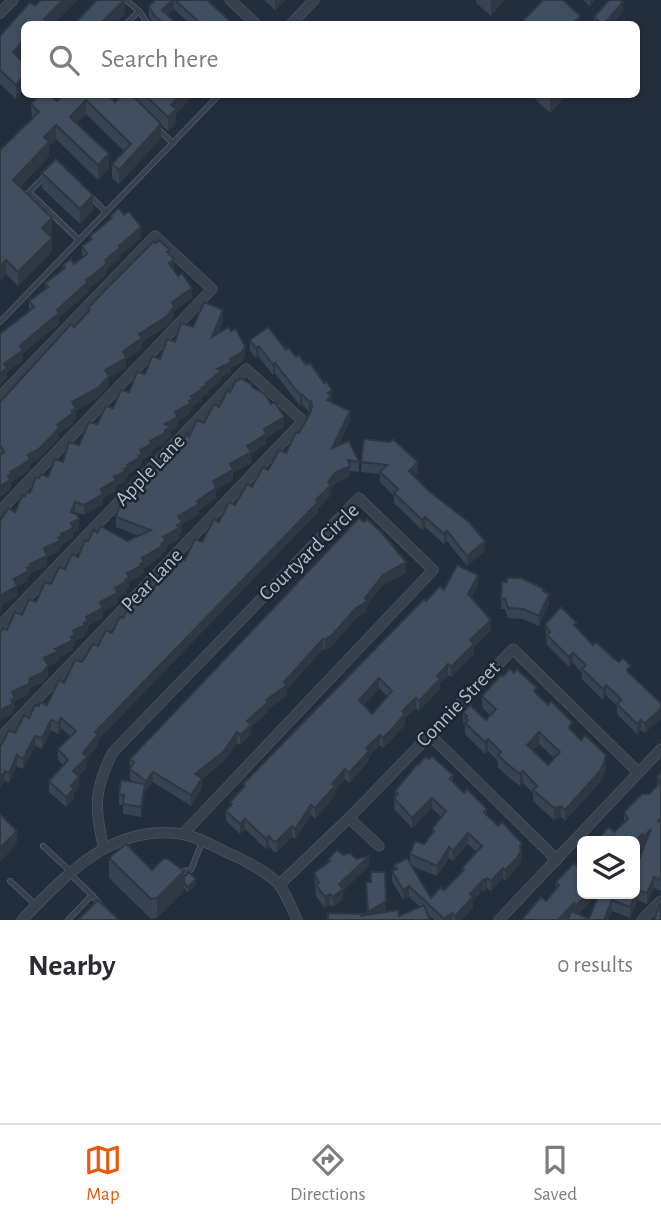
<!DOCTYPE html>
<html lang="en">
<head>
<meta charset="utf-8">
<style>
  body { margin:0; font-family:"Alegreya Sans",sans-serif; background:#f7f7f7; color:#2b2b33 }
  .controls { position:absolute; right:21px; bottom:21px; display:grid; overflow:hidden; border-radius:10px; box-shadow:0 2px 5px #0004 }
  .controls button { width:63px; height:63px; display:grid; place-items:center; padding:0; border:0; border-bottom:2px solid #e1e1e2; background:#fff; color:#2b2b33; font:35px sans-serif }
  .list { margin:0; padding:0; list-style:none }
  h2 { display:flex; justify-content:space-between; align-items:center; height:91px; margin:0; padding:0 28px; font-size:30px }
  h2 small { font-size:23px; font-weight:400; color:#7c7c81 }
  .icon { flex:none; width:38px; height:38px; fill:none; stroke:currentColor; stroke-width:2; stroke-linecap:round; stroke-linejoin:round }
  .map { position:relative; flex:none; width:661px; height:920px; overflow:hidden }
  .search { position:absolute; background:#fff; box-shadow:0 2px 5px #0004; left:21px; right:21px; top:21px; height:77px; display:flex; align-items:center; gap:18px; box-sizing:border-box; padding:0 24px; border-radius:10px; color:#7c7c81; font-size:26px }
  .sheet { height:203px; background:#fff }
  nav { display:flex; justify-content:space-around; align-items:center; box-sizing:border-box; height:98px; border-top:2px solid #e1e1e2; background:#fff; font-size:19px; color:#7c7c81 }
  nav a { display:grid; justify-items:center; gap:4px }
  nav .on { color:#ea580c }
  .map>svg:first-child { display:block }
</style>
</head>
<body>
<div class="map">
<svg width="661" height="920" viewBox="0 0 661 920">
  <rect width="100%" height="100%" fill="#232e3d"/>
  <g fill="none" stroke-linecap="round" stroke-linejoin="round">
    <g stroke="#555e6b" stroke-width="6">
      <g id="service">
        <path d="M 139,11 L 148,24"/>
        <path d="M 126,24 L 139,11 L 126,0"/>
        <path d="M 158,129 L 173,143"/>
        <path d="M 44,177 L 29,192 L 79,240"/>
        <path d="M 91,197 L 106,212"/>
        <path d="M 0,322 L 218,96 L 216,94"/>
        <path d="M 43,846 L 70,871"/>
        <path d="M 178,872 L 191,870 L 202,842"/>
        <path d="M 70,874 L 92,895"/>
        <path d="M 10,881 L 36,905"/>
        <path d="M 68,920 L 92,895 L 99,903"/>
      </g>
    </g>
    <g stroke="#555e6b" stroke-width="11">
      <g id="minor">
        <path d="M 230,0 L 256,24"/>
        <path d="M 0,13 L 13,0"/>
        <path d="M 291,24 L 314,0"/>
        <path d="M 0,397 L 155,236 L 212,289 L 0,511"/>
        <path d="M 0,626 L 246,369 L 303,421 L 0,738"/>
        <path d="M 429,734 L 557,860"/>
        <path d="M 349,818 L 379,846"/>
        <path d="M 104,849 C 94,808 94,789 113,752 L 359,498 L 433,570 L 183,834"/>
        <path d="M 280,884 L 349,818 L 513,649 L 638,772"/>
        <path d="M 22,920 C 66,875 111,824 181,834 C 196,836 212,845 226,852 C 240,858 272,874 280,886 C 287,896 292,909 297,920"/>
        <path d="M 499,920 L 661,749"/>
        <path d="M 642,920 L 661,901"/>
      </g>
    </g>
    <use href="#service" stroke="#37404d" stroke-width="4.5"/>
    <use href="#minor" stroke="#37404d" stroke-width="10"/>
  </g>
  <g fill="#384352" fill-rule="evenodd">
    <path d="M 41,0 L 77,0 L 53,24 L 24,24 L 24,54 L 20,59 L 16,99 L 0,84 L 0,36 Z"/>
    <path d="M 155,0 L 207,0 L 233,24 L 190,24 L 174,9 L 168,15 L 177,24 L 153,24 L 149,16 L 149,6 Z"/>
    <path d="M 264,0 L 285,0 L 275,10 Z"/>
    <path d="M 476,0 L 504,0 L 491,16 L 476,3 Z"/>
    <path d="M 583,0 L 595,0 L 590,6 Z"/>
    <path d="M 623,12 L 612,24 L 594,24 L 594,17 Z"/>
    <path d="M 64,94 L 115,102 L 133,97 L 133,94 L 188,94 L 188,101 L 176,114 L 176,123 L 168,131 L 161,125 L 161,138 L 119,184 L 112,178 L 112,164 L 124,151 L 86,114 L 77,123 L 109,168 L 98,180 L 56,139 L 49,146 L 49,156 L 20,187 L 52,232 L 49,235 L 52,252 L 18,286 L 6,274 L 0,281 L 0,150 L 32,119 L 31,104 L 57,101 Z"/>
    <path d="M 530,94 L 567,94 L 550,113 Z"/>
    <path d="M 42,173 L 93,210 L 80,224 L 42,188 Z"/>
    <path d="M 110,216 L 141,238 L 120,255 L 120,259 L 107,269 L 107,272 L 104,277 L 88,289 L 88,292 L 59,318 L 59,324 L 23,353 L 23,360 L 7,372 L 7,378 L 0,384 L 29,311 L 29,301 L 45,289 L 45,283 L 63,270 L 63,265 L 74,264 L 82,257 L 82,246 L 90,241 L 90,236 L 110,219 Z"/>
    <path d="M 170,255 L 173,269 L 192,298 L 174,311 L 174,317 L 167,326 L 142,342 L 142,349 L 126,359 L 126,368 L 109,378 L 109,386 L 99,397 L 76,411 L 76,419 L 73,421 L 73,424 L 59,433 L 59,438 L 40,458 L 30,464 L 30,469 L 28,471 L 11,482 L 10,490 L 0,497 L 0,402 L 88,313 L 88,308 Z"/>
    <path d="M 223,320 L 218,334 L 245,356 L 242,362 L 231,368 L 231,372 L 221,377 L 221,381 L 208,391 L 208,394 L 202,397 L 202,401 L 193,405 L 193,409 L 190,411 L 190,414 L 178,421 L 178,427 L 171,431 L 171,437 L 165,440 L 165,443 L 152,450 L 152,454 L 142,460 L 142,464 L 139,466 L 139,468 L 128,474 L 128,477 L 126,478 L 126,481 L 116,486 L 116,491 L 103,498 L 103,504 L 84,515 L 75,512 L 74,513 L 79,529 L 73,532 L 73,538 L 62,544 L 62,546 L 60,547 L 60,551 L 47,557 L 47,566 L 31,573 L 31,576 L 28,577 L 28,581 L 17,587 L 17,596 L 2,605 L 2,612 L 0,613 L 0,521 L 15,512 L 25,496 L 30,493 L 39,478 L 48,477 L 97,424 L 129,392 L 175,342 L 193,327 Z"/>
    <path d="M 250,340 L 286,350 L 332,400 L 331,402 L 350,421 L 338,445 L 359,462 L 359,472 L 350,471 L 350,476 L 336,483 L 331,489 L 331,495 L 318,509 L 318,512 L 98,740 L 98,745 L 87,758 L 87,767 L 78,776 L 79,787 L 74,793 L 74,799 L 66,807 L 49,792 L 49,781 L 63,765 L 58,760 L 58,749 L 71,737 L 61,728 L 58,734 L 51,730 L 42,749 L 35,746 L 23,769 L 17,766 L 9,783 L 5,781 L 2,785 L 15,733 L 39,706 L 47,705 L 64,683 L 82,662 L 112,633 L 123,618 L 185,560 L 219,522 L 286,453 L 299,433 L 311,411 L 309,412 L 302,404 L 300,406 L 275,373 L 273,375 L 259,357 L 256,358 L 250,351 Z"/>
    <path d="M 253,388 L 284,427 L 266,438 L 266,444 L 251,454 L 251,463 L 233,473 L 233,480 L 216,490 L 216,498 L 199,510 L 199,514 L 182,524 L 182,533 L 179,534 L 179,539 L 166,546 L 166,551 L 162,553 L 162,556 L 144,568 L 144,573 L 141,574 L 141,576 L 129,582 L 129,588 L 126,589 L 126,592 L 118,597 L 118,603 L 103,611 L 103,618 L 88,626 L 88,631 L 85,633 L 85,636 L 75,641 L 75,645 L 73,646 L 73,650 L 59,657 L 59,661 L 48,666 L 48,676 L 42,683 L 30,688 L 29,694 L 15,701 L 15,708 L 13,709 L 13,714 L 7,630 L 36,602 L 65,569 L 78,557 L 88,541 L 97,533 L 127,541 L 139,536 L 116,527 L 116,517 L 124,506 L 144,481 L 149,480 L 162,470 L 178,453 L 189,437 L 219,407 L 230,392 Z"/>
    <path d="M 364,439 L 418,472 L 414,476 L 485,551 L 467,566 L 447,541 L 444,544 L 425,527 L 422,530 L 394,503 L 394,496 L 380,482 L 380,474 L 361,472 Z"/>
    <path d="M 359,518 L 406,573 L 383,585 L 367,605 L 367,611 L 355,619 L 333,645 L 325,650 L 323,649 L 287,689 L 287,695 L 268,709 L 268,712 L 251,727 L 251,735 L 240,745 L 237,743 L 224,761 L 202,779 L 202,788 L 191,806 L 153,782 L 146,791 L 145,790 L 141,817 L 123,814 L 123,805 L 119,805 L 119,794 L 134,782 L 130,779 L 130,759 Z"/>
    <path d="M 502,582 L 544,592 L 549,604 L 539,626 L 523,619 L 508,618 L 505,609 L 501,609 Z"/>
    <path d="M 478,585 L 471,598 L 491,630 L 474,647 L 474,654 L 451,677 L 448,675 L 440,683 L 440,689 L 419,711 L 416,708 L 405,718 L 405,725 L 391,740 L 383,748 L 380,745 L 369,756 L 369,761 L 349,783 L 345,779 L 335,790 L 335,796 L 315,819 L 311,815 L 295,839 L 292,837 L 277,852 L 274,852 L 269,846 L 266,849 L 245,829 L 240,834 L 226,821 L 226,811 L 230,806 L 230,802 L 243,788 L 243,784 L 426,601 L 444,590 ZM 379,688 L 387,696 L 372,714 L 364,705 Z"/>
    <path d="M 545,624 L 577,628 L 593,645 L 631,675 L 661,703 L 645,733 L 641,730 L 637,734 L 617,714 L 617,706 L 606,695 L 603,700 L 582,679 L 582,673 L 573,663 L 569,667 L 547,645 Z"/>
    <path d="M 537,695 L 606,766 L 604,775 L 600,782 L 565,821 L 561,817 L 554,820 L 533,801 L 533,793 L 523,783 L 520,786 L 507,776 L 498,767 L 498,761 L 488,751 L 485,754 L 465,734 L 465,725 L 463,723 L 463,712 L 486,720 L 490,715 L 482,707 L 482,696 ZM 539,744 L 554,758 L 548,765 L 532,750 Z"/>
    <path d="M 426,756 L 429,759 L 432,756 L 453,775 L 453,782 L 464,793 L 467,789 L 487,809 L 487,815 L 498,826 L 502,822 L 522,843 L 521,862 L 516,869 L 505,881 L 503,878 L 491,891 L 487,888 L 484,892 L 483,890 L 473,900 L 473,908 L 461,920 L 434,920 L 427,914 L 430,920 L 328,920 L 328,913 L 364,914 L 364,915 L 367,915 L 366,882 L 371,882 L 371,872 L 385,872 L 386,911 L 384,912 L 398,910 L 399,916 L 420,907 L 409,897 L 403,900 L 392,881 L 392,871 L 394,870 L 394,865 L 407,858 L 410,862 L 410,854 L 415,841 L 424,844 L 432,834 L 432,829 L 441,817 L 432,808 L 412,828 L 394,809 L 395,791 L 418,763 L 419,764 ZM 468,844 L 477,852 L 462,868 L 462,872 L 444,890 L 441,887 L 431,898 L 412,866 L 437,876 L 449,858 L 453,861 Z"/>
    <path d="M 661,773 L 661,891 L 654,888 L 647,904 L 638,900 L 630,918 L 612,911 L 608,920 L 523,920 L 523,918 L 546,901 L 556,888 L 556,882 L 582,894 L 635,894 L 644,847 L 640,851 L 640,846 L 614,832 L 624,822 L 624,812 L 649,794 L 657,786 L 657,776 ZM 599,894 L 589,919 L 578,914 L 590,902 Z"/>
    <path d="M 109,858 L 152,870 L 184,877 L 196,884 L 188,892 L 184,888 L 184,891 L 157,918 L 151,919 L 109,878 Z"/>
    <path d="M 328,859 L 356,859 L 369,866 L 343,891 L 343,899 L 333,907 L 330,904 L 325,908 L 316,896 L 314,873 L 328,862 Z"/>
  </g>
  <g fill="#2e3742">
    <path d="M 63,0 L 77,0 L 53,24 L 44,24 L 44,19 Z"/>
    <path d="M 124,0 L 125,0 L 125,14 L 115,24 L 100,24 Z"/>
    <path d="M 173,0 L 174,0 L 174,9 L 162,20 L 162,10 Z"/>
    <path d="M 275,0 L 285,0 L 275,10 Z"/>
    <path d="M 492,0 L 504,0 L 491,16 L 491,1 Z"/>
    <path d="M 590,0 L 595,0 L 590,6 Z"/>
    <path d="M 623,2 L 623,12 L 612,24 L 604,24 Z"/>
    <path d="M 580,16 L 580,24 L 572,24 Z"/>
    <path d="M 24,40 L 24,54 L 13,67 L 13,52 Z"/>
    <path d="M 24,75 L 24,89 L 16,99 L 16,85 Z"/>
    <path d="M 181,94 L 188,94 L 188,101 L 176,114 L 176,123 L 168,131 L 168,117 L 171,105 Z"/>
    <path d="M 551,94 L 567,94 L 550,113 L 550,95 Z"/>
    <path d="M 86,100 L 86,114 L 70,131 L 70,117 Z"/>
    <path d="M 161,124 L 161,138 L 119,184 L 119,170 Z"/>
    <path d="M 56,125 L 56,139 L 49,146 L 49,156 L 13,194 L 13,180 L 44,137 Z"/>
    <path d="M 109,154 L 109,168 L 98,180 L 98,165 Z"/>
    <path d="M 93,195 L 93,210 L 80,224 L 80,209 Z"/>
    <path d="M 52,218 L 52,232 L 42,242 L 42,228 Z"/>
    <path d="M 141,227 L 141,238 L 120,255 L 120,259 L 107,269 L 107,272 L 104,277 L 88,289 L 88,292 L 59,318 L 59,324 L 23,353 L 23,360 L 7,372 L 7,378 L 0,384 L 0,373 L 4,364 L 119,246 Z"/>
    <path d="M 52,238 L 52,252 L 18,286 L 18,272 Z"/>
    <path d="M 174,259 L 174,269 L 169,263 Z"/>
    <path d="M 6,260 L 6,274 L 0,281 L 0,267 Z"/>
    <path d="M 192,288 L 192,298 L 174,311 L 174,317 L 167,326 L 142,342 L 142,349 L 126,359 L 126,368 L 109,378 L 109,386 L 99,397 L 76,411 L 76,419 L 73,421 L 73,424 L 59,433 L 59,438 L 40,458 L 30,464 L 30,469 L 28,471 L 11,482 L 10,490 L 0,497 L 0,486 L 10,472 L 57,425 L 72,402 L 105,370 L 139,334 L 172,302 Z"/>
    <path d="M 223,310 L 223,320 L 212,347 L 212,337 Z"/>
    <path d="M 245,346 L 245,356 L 242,362 L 231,368 L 231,372 L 221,377 L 221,381 L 208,391 L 208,394 L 202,397 L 202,401 L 193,405 L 193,409 L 190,411 L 190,414 L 178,421 L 178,427 L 171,431 L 171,437 L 165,440 L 165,434 L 165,443 L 152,450 L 152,454 L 142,460 L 142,464 L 139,466 L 139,468 L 128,474 L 128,477 L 126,478 L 126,481 L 116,486 L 116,491 L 103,498 L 103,504 L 84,515 L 84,505 L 124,469 L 175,412 L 189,401 L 191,396 L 201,388 L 217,369 Z"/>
    <path d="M 259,346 L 259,357 L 256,358 L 256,348 Z"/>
    <path d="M 275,363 L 275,373 L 273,375 L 273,365 Z"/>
    <path d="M 332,390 L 332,400 L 327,410 L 328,393 Z"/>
    <path d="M 302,394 L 302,404 L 300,406 L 300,395 Z"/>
    <path d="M 311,401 L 311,411 L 309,412 L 309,402 Z"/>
    <path d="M 350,411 L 350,421 L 332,458 L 332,448 Z"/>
    <path d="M 284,417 L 284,427 L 266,438 L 266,444 L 251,454 L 251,463 L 233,473 L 233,480 L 216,490 L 216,498 L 199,510 L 199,514 L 182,524 L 182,533 L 179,534 L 179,539 L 166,546 L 166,551 L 162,553 L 162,556 L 144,568 L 144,573 L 141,574 L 141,576 L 129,582 L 129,588 L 126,589 L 126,592 L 118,597 L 118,603 L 103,611 L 103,618 L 88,626 L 88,631 L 85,633 L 85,636 L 75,641 L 75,645 L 73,646 L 73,650 L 59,657 L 59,661 L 48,666 L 48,676 L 42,683 L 30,688 L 29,694 L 15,701 L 15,708 L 13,709 L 13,714 L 0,720 L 0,710 L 12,692 L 30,678 L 44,658 L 73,631 L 84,623 L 86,617 L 115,588 L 127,573 L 142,558 L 161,544 L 163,537 L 178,516 L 197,501 L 213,481 L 264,429 Z"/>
    <path d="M 418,462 L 418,472 L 409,481 L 409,471 Z"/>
    <path d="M 350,466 L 350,476 L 336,483 L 331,489 L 331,495 L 318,509 L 318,512 L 98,740 L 98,745 L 87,758 L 87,767 L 73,781 L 73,771 L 95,732 L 316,500 L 328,482 L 336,472 Z"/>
    <path d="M 75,502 L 75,512 L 71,522 L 71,512 Z"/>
    <path d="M 425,517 L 425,527 L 422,530 L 422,520 Z"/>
    <path d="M 79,519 L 79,529 L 73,532 L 73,538 L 62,544 L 62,546 L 60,547 L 60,551 L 47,557 L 47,566 L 31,573 L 31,576 L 28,577 L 28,581 L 17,587 L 17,596 L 2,605 L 2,612 L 0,613 L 0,596 L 14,579 L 27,568 L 44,548 L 58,538 L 71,523 Z"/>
    <path d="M 447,531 L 447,541 L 444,544 L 444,534 Z"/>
    <path d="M 485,541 L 485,551 L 467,566 L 467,556 Z"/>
    <path d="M 406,562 L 406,573 L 383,585 L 367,605 L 367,611 L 355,619 L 333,645 L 325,650 L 325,640 L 365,598 L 383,575 Z"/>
    <path d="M 478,575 L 478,585 L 468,605 L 468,594 Z"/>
    <path d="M 549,594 L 549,604 L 539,626 L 539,616 Z"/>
    <path d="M 491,620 L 491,630 L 474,647 L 474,654 L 451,677 L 451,667 L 470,640 Z"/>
    <path d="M 323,639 L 323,649 L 287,689 L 287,695 L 268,709 L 268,712 L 251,727 L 251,735 L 240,745 L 240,735 L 247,721 L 284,682 Z"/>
    <path d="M 573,653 L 573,663 L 569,667 L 569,657 Z"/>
    <path d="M 448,664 L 448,675 L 440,683 L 440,689 L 419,711 L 419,701 L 437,676 Z"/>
    <path d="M 379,678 L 379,688 L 359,710 L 359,700 Z"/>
    <path d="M 606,685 L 606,695 L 603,700 L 603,689 Z"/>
    <path d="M 416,698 L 416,708 L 405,718 L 405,725 L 383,748 L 383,738 L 402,711 Z"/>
    <path d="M 661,709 L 661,719 L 645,733 L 645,723 Z"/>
    <path d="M 61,718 L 61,728 L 58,734 L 58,723 Z"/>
    <path d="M 51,720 L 51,730 L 42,749 L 42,738 Z"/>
    <path d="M 641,720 L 641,730 L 637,734 L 637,724 Z"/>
    <path d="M 237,732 L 237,743 L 224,761 L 202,779 L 202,788 L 191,806 L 191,795 L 195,774 Z"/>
    <path d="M 539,732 L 539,744 L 527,756 L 527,745 Z"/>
    <path d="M 380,735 L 380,745 L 369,756 L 369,761 L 349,783 L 349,773 L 366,748 Z"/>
    <path d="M 35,736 L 35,746 L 23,769 L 23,759 Z"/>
    <path d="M 488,739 L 488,751 L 485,754 L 485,742 Z"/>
    <path d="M 17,755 L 17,766 L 9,783 L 9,773 Z"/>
    <path d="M 606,755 L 604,775 L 600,782 L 565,821 L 565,810 Z"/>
    <path d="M 345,769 L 345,779 L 335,790 L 335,796 L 315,819 L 315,808 L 332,784 Z"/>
    <path d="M 5,771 L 5,781 L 0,788 L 0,778 Z"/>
    <path d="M 523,771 L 523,783 L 520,786 L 520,774 Z"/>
    <path d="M 153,772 L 153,782 L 146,791 L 146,781 Z"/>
    <path d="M 79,777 L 79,787 L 74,793 L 74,799 L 66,807 L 66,797 L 71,786 Z"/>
    <path d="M 145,784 L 145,794 L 141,817 L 141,807 Z"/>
    <path d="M 432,798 L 432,808 L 412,828 L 412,818 Z"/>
    <path d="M 311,805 L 311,815 L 295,839 L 295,829 Z"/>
    <path d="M 561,806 L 561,817 L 554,820 L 554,808 Z"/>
    <path d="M 245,819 L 245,829 L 240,834 L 240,824 Z"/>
    <path d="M 292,826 L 292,837 L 277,852 L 277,841 Z"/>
    <path d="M 651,829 L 651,840 L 640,851 L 640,846 L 635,852 L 635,841 L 643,833 Z"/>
    <path d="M 17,831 L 17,844 L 0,862 L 0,848 Z"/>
    <path d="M 468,833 L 468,844 L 453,861 L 453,851 Z"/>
    <path d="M 269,836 L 269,846 L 266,849 L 266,839 Z"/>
    <path d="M 522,843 L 521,862 L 516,869 L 505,881 L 505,870 Z"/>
    <path d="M 449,847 L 449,858 L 437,876 L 437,866 Z"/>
    <path d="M 369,856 L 369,866 L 343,891 L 343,899 L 333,907 L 333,897 L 339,884 Z"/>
    <path d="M 503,868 L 503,878 L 491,891 L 491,881 Z"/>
    <path d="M 184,871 L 184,891 L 157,918 L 157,898 Z"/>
    <path d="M 654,877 L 654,888 L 647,904 L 647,893 Z"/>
    <path d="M 487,878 L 487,888 L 484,892 L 484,881 Z"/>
    <path d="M 196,879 L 196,884 L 188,892 L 188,887 Z"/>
    <path d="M 483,880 L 483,890 L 473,900 L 473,908 L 461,920 L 455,920 L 455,916 L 470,894 Z"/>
    <path d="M 409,886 L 409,897 L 403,900 L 403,890 Z"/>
    <path d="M 638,890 L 638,900 L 630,918 L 630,907 Z"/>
    <path d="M 330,894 L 330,904 L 325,908 L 325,897 Z"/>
    <path d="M 588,894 L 599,894 L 572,919 L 558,920 L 575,902 Z"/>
    <path d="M 612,900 L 612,911 L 608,920 L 604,920 Z"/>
    <path d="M 386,901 L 386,911 L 370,920 L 368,920 L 368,912 Z"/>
    <path d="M 452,913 L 452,920 L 444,920 L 444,919 Z"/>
  </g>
  <g fill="#414e5f" stroke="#2e3742" stroke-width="2" fill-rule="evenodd">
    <path d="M 41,0 L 63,0 L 44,19 L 50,24 L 24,24 L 24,40 L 13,52 L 24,63 L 24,75 L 16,85 L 0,70 L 0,36 L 30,2 L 35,6 Z"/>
    <path d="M 97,0 L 124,0 L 100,24 L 77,24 L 75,23 Z"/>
    <path d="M 155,0 L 173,0 L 162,10 L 177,24 L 164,24 L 153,14 L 149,6 Z"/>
    <path d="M 175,0 L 207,0 L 233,24 L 201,24 Z"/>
    <path d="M 543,0 L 563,0 L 580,16 L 572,24 L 520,24 Z"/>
    <path d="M 609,0 L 620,0 L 623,2 L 604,24 L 602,24 L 594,17 Z"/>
    <path d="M 512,20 L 517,24 L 508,24 Z"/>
    <path d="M 40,94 L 50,94 L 57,101 L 64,94 L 107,94 L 115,102 L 123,94 L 131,94 L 161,124 L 119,170 L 112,164 L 131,144 L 86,100 L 70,117 L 109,154 L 98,165 L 56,125 L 44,137 L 49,142 L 13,180 L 52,218 L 42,228 L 52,238 L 18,272 L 6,260 L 0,267 L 0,150 L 39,112 L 31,104 Z"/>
    <path d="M 144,94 L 181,94 L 171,105 L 176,109 L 168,117 Z"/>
    <path d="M 56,159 L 93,195 L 80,209 L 42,173 Z"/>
    <path d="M 119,208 L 124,215 L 129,211 L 141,227 L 119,246 L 120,248 L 105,260 L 107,262 L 104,266 L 86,280 L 88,282 L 57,310 L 59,313 L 23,343 L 20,346 L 23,350 L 4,364 L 7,368 L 0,373 L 0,334 L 34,307 L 29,301 L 48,287 L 45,283 L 65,268 L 63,265 L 71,259 L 74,264 L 87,254 L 82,246 L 92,239 L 90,236 L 112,218 L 110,216 Z"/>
    <path d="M 159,240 L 170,250 L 167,252 L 174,259 L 169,263 L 178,276 L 182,273 L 192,288 L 172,302 L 174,307 L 167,316 L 139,334 L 142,338 L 123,351 L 126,358 L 105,370 L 109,376 L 99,387 L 72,402 L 76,409 L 72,411 L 73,413 L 57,425 L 59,428 L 40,448 L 28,455 L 30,459 L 28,461 L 10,472 L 11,474 L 8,476 L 10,480 L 0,486 L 0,455 L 4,452 L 0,445 L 0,402 L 71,324 L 74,327 L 90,310 L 88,308 L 105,290 L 154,241 L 156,243 Z"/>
    <path d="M 204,302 L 223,310 L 212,337 L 229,327 L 231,331 L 236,329 L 245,346 L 242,352 L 230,359 L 231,362 L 217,369 L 221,371 L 206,383 L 208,384 L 201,388 L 202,390 L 191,396 L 193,399 L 189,401 L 190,404 L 175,412 L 178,417 L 165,424 L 171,427 L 165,430 L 165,433 L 150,441 L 152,444 L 140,450 L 142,454 L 138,456 L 139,458 L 127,465 L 128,467 L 124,469 L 126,471 L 114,477 L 116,480 L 101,489 L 103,494 L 84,505 L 75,502 L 71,512 L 76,514 L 79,519 L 71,523 L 73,528 L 61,534 L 62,536 L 58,538 L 60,541 L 44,548 L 47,556 L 30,564 L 31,566 L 27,568 L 28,571 L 14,579 L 17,586 L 0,596 L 0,521 L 8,508 L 15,512 L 22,495 L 25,496 L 27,492 L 30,493 L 36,477 L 39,478 L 41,474 L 48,477 L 55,459 L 63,462 L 69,442 L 79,445 L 89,422 L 97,424 L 106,406 L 113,408 L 121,390 L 129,392 L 137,372 L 145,374 L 152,356 L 160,359 L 167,339 L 175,342 L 181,323 L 193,327 Z"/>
    <path d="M 268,327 L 286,350 L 289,348 L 296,357 L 299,355 L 306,365 L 310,363 L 324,383 L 326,381 L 332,390 L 328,393 L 331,397 L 327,400 L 350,411 L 332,448 L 349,441 L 359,462 L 348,460 L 350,466 L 336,472 L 328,482 L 331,485 L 316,500 L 318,502 L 95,732 L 98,734 L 83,753 L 87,757 L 73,771 L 79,777 L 71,786 L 74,789 L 66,797 L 49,781 L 68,760 L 58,749 L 76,731 L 61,718 L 58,723 L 51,720 L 42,738 L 35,736 L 23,759 L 17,755 L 9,773 L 5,771 L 0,778 L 0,747 L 9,730 L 15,733 L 24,715 L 29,718 L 35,705 L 39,706 L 40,702 L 47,705 L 59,680 L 64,683 L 75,660 L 82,662 L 93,644 L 98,646 L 106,630 L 112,633 L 118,620 L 121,617 L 123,618 L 132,602 L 137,605 L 147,586 L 154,589 L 162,572 L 169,575 L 178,556 L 185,560 L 195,539 L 202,542 L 214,519 L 219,522 L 229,502 L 235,505 L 247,484 L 252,487 L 263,467 L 268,470 L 279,450 L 286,453 L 296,432 L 299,433 L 310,413 L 312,406 L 311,401 L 309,402 L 302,394 L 300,395 L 275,363 L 273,365 L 259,346 L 256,348 L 250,340 Z"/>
    <path d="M 240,378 L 253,385 L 252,387 L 265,394 L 271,404 L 275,402 L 284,417 L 264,429 L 266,434 L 247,446 L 251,452 L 230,464 L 233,470 L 213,481 L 216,488 L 197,501 L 199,504 L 178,516 L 182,522 L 177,525 L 179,528 L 163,537 L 166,540 L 161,544 L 162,546 L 142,558 L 144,562 L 140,564 L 141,566 L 127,573 L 129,577 L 125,580 L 126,582 L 115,588 L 118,593 L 100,602 L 103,608 L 86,617 L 88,621 L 84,623 L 85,625 L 73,631 L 75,635 L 71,637 L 73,640 L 55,649 L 59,651 L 44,658 L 48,665 L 42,673 L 30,678 L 29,684 L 12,692 L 15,698 L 11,700 L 13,704 L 0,710 L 0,633 L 3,628 L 7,630 L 15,612 L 22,615 L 29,599 L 36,602 L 45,582 L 51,584 L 59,567 L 65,569 L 72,554 L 78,557 L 85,540 L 88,541 L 94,529 L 97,533 L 101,526 L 127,541 L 151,530 L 116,517 L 120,505 L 124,506 L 130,494 L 133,496 L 142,480 L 144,481 L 146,478 L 149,480 L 156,467 L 162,470 L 172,449 L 178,453 L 187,433 L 189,437 L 197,420 L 204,423 L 214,404 L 219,407 L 228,389 L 230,392 L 236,380 L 238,381 Z"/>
    <path d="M 364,439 L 390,442 L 393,439 L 418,462 L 409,471 L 429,491 L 470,523 L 485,541 L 467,556 L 447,531 L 444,534 L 425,517 L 422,520 L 394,493 L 398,489 L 380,472 L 387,465 L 361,462 Z"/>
    <path d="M 359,518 L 364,522 L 367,519 L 381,532 L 406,562 L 383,575 L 365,598 L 367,601 L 355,609 L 333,634 L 325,640 L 323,639 L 284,682 L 287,685 L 266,700 L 268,702 L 247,721 L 251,725 L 240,735 L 237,732 L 224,751 L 195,774 L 202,778 L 191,795 L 153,772 L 146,781 L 130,769 L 134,762 L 130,759 Z"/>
    <path d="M 457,565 L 478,575 L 468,594 L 491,620 L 470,640 L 474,644 L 451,667 L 448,664 L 437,676 L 440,679 L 419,701 L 416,698 L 402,711 L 405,714 L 391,730 L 383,738 L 380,735 L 366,748 L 369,751 L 349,773 L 345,769 L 332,784 L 335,786 L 315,808 L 311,805 L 295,829 L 292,826 L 277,841 L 274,842 L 269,836 L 266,839 L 245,819 L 240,824 L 226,811 L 232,804 L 230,802 L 245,786 L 243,784 L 424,599 L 426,601 L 440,586 L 444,590 ZM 379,678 L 392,691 L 372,714 L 359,700 Z"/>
    <path d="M 507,578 L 521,578 L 544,589 L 543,591 L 549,594 L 539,616 L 523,609 L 508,608 L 505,599 L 501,599 L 502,582 L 507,582 Z"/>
    <path d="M 561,607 L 577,623 L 574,625 L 593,645 L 596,642 L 613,658 L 619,662 L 623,658 L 631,666 L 627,669 L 628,672 L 661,703 L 661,709 L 645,723 L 641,720 L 637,724 L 617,704 L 621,700 L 619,697 L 606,685 L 603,689 L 582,669 L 586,665 L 573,653 L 569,657 L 547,635 L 550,632 L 545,624 Z"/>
    <path d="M 510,669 L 514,673 L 517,669 L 537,688 L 534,691 L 548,705 L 551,701 L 572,722 L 569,728 L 581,740 L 585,735 L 606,755 L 604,763 L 600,771 L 565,810 L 561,806 L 554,808 L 533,790 L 537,786 L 523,771 L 520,774 L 507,764 L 498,755 L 501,752 L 488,739 L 485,742 L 465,723 L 468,720 L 465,718 L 467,716 L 463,712 L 470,705 L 486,720 L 496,709 L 482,696 L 501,675 L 503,676 ZM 539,732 L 560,752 L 548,765 L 527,745 Z"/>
    <path d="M 426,756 L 429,759 L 432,756 L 453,775 L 450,779 L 464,793 L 467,789 L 487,809 L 484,812 L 498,826 L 502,822 L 522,843 L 520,846 L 521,851 L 516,859 L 505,870 L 503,868 L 491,881 L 487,878 L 484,881 L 483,880 L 470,894 L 473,897 L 455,916 L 452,913 L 444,919 L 409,886 L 403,890 L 392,871 L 397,869 L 394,865 L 407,858 L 431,898 L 441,887 L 444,890 L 464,870 L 462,868 L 482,846 L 468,833 L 453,851 L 449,847 L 437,866 L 410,854 L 415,841 L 424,844 L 434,831 L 432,829 L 446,811 L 432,798 L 412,818 L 394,798 L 398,794 L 395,791 L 418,763 L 419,764 Z"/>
    <path d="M 661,773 L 661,818 L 658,821 L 661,823 L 661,880 L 654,877 L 647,893 L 638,890 L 630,907 L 612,900 L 604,920 L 568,920 L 571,911 L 589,919 L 599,894 L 635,894 L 635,870 L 651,829 L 640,840 L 643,833 L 635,841 L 596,841 L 609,827 L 614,832 L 628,819 L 624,812 L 642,794 L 649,794 L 660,783 L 657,776 Z"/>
    <path d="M 121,780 L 145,784 L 141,807 L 123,804 L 124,795 L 119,794 Z"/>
    <path d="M 0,814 L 17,831 L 0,848 Z"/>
    <path d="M 126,844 L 152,870 L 163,859 L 168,859 L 184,871 L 157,898 L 151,899 L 109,858 Z"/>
    <path d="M 337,850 L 343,855 L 350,853 L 356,859 L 369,856 L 339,884 L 343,889 L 333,897 L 330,894 L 325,897 L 316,885 L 319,883 L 314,873 L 330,861 L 328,859 Z"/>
    <path d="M 574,863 L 579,868 L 582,865 L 582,894 L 588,894 L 572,909 L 575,902 L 558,920 L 525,920 L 523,918 L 541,897 L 546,901 L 559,885 L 556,882 Z"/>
    <path d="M 189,872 L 196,879 L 188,887 L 184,883 L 184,877 Z"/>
    <path d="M 371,872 L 385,872 L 386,901 L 368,912 L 366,882 L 371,882 Z"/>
    <path d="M 98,900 L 119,920 L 78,920 Z"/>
    <path d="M 660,904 L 661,920 L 654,920 Z"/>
    <path d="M 424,905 L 430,920 L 328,920 L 328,913 L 364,914 L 360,916 L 398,910 L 399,916 Z"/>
  </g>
  <g text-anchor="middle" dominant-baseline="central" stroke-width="5" stroke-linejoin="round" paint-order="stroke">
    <g font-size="21" fill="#b2bbc8" stroke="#1c2532">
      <text transform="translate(150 470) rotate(-46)">Apple Lane</text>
      <text transform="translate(309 552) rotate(-44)">Courtyard Circle</text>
      <text transform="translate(152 580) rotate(-46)">Pear Lane</text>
      <text transform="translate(458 704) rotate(-46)">Connie Street</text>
    </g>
  </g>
</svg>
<div class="controls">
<button><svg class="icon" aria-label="layers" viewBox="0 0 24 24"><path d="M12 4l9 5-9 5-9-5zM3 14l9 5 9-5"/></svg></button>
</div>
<div class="search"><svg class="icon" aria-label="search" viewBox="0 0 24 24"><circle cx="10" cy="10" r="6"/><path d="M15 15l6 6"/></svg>Search here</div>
</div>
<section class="sheet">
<h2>Nearby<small>0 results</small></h2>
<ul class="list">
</ul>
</section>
<nav>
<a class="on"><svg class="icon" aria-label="map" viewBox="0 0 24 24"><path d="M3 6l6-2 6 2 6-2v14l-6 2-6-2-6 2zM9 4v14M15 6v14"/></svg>Map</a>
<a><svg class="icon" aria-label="directions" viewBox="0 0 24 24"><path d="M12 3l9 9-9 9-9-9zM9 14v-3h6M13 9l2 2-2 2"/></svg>Directions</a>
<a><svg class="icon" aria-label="saved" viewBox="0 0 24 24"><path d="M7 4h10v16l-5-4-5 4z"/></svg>Saved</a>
</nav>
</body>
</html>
